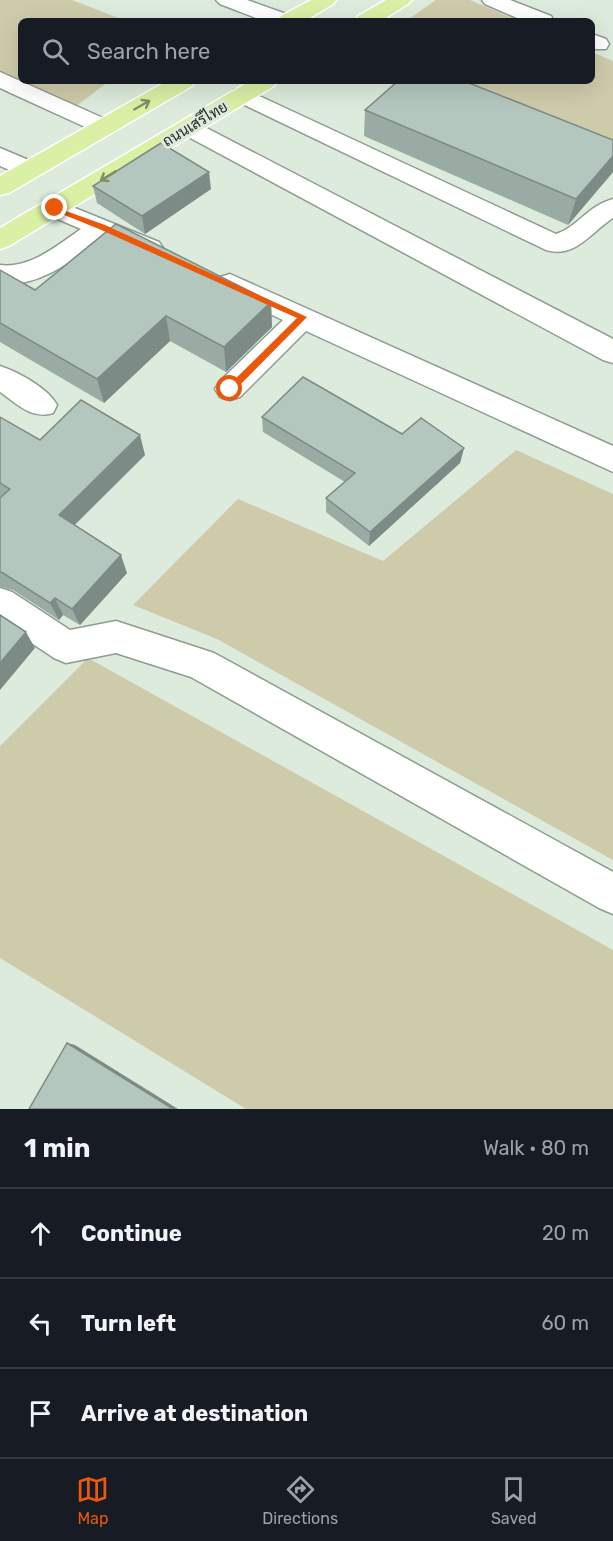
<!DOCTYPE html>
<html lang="en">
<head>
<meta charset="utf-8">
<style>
  body { margin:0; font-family:Rubik,Sarabun,sans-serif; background:#20242c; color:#f1f3f6 }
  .stop { position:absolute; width:18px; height:18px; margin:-14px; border:4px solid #ea580c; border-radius:50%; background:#fff }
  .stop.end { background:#ea580c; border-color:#fff; box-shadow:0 2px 6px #0008 }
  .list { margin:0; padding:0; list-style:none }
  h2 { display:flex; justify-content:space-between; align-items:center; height:78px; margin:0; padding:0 24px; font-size:26px }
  h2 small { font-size:20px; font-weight:400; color:#9ea1a6 }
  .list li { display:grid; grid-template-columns:39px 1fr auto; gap:18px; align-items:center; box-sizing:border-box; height:90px; padding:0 24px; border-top:2px solid #363941 }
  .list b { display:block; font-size:22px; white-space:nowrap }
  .list em { font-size:20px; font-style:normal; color:#9ea1a6 }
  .icon { flex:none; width:33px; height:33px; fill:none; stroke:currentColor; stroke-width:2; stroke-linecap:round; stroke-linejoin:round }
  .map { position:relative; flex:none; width:613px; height:1109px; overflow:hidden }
  .search { position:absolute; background:#171b24; box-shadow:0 6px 24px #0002; left:18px; right:18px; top:18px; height:66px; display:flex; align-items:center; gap:15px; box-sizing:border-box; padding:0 21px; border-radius:9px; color:#9ea1a6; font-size:22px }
  .sheet { height:348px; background:#171b24 }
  nav { display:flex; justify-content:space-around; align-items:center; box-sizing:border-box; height:84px; border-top:2px solid #363941; background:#171b24; font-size:16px; color:#9ea1a6 }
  nav a { display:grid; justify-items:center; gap:3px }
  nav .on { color:#ea580c }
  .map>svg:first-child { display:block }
</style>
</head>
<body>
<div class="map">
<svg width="613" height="1109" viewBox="0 0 613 1109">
  <rect width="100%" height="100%" fill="#dcebdc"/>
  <g fill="#cecbab">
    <path d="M 0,0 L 72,0 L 126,21 L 21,21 L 21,81 L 109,81 L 70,111 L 0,80 Z"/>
    <path d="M 436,0 L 470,0 L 519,21 L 406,21 Z"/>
    <path d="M 592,52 L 613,61 L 613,161 L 441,81 L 592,81 Z"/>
    <path d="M 516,450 L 613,494 L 613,860 L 217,639 L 133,605 L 238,499 L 383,561 Z"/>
    <path d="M 88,658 L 613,950 L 613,1109 L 246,1109 L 0,958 L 0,746 Z"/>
  </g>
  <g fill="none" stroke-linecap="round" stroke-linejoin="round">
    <g stroke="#8e9c8f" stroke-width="3">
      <g id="minor">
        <path d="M 216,0 L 247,0 L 292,16 L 295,21 L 264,21 L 220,4 Z"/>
        <path d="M 482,0 L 510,0 L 551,16 L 554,21 L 524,21 L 485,4 Z"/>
        <path d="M 592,34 L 606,39 L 609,44 L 606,49 L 592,49 Z"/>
        <path d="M 0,72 L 112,122 L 116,127 L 112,132 L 104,134 L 96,132 L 0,88 Z"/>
        <path d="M 242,88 L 556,234 C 578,227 587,206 613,199 L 613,218 C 591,232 575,259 546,250 L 234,100 L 230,95 L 234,90 Z"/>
        <path d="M 189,121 L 197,123 L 613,339 L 613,363 L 603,360 L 181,133 L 177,128 L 181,123 Z"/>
        <path d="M 0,148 L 38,164 L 41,170 L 38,176 L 29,178 L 0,166 Z"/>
        <path d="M 55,200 L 159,242 L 163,248 L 159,254 L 150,257 L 141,254 L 103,238 C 74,259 38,289 0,283 L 0,265 C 30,269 58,245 81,229 L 46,214 L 42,208 L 46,202 Z"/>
        <path d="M 230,274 L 613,446 L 613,472 L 306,331 L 240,397 L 230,400 L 220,397 L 215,389 L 220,381 L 283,320 L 220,291 L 216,284 L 220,277 Z"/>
        <path d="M 0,366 C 18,372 48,388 57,405 L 53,413 C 32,420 16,403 0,392 Z"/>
        <path d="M 0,588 L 12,592 L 70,630 L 116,621 L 214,653 L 613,872 L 613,914 L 599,908 L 191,677 L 116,653 L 66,663 L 54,658 L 0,622 Z"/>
      </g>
    </g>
    <g stroke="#fff" stroke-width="3">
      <g id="major">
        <path d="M 311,0 L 336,0 L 333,4 L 305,21 L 278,21 L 281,16 Z"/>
        <path d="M 386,0 L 412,0 L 408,4 L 381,21 L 355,21 L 358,16 Z"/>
        <path d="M 167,81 L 195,81 L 192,86 L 9,193 L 0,195 L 0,176 Z"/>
        <path d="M 250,81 L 277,81 L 274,86 L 9,246 L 0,249 L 0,228 Z"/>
      </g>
    </g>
    <use href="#minor" fill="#fff" fill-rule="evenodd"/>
    <use href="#major" fill="#d9f0a5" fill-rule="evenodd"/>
  </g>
  <g fill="#9aaba4">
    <path d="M 365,110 L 613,140 L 613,172 L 568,225 L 364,136 Z"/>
    <path d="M 93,186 L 211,189 L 145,234 L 97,203 Z"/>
    <path d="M 0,270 L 35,290 L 271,302 L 272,327 L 226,372 L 170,341 L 104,403 L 0,342 Z"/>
    <path d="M 0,417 L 40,440 L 145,455 L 75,525 L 127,573 L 80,625 L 63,615 L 59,620 L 13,590 L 0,587 L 0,498 L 1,497 L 0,496 Z"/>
    <path d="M 262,417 L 402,434 L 464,448 L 460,463 L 369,546 L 326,512 L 326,498 L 345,482 L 263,432 Z"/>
  </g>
  <g fill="#7d8b86">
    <path d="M 613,156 L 613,172 L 568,225 L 576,199 Z"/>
    <path d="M 209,172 L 211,189 L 145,234 L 142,216 Z"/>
    <path d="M 271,302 L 272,327 L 226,372 L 224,347 Z"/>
    <path d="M 166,316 L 170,341 L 104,403 L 97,379 Z"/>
    <path d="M 140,435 L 145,455 L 66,533 L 59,515 Z"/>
    <path d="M 464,448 L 460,463 L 369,546 L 370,532 Z"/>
    <path d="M 121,555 L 127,573 L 80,625 L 72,609 Z"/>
    <path d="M 55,598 L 63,615 L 59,620 L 50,603 Z"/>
    <path d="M 26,632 L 35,648 L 0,690 L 0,663 Z"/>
    <path d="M 67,1043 L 75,1045 L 178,1109 L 173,1109 Z"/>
  </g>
  <g fill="#b3c7bf" stroke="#7d8b86" stroke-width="1.5">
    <path d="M 398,81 L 464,81 L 613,140 L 613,156 L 576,199 L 365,110 Z"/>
    <path d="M 161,143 L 209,172 L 142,216 L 93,186 Z"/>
    <path d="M 116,224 L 271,302 L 224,347 L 166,316 L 97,379 L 0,323 L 0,270 L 35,290 Z"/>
    <path d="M 303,377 L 402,434 L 421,418 L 464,448 L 370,532 L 326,498 L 355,473 L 262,417 Z"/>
    <path d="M 81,400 L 140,435 L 59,515 L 121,555 L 72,609 L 55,598 L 50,603 L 3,573 L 0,572 L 0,498 L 10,489 L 0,483 L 0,417 L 40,440 Z"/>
    <path d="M 0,615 L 26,632 L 0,663 Z"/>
    <path d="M 67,1043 L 173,1109 L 29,1109 Z"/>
  </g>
  <defs><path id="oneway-shaft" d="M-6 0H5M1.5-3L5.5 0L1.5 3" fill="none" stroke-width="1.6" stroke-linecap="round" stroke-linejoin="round" transform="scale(1.5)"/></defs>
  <g stroke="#808f66">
    <use href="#oneway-shaft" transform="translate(142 105) rotate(-30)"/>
    <use href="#oneway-shaft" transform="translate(108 176) rotate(149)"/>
  </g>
  <path fill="#ea580c" d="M 52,206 L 105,225 L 307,317 L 233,392 L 227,392 L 227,387 L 297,318 L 99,229 L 52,210 Z"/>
  <g text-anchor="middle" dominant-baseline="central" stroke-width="6" stroke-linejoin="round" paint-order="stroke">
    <g font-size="15" fill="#282e28" stroke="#dcebdc">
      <text transform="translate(195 124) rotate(-31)">ถนนเสรีไทย</text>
    </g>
  </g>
</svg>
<div class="stop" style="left:230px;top:389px"></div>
<div class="stop end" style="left:55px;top:208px"></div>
<div class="search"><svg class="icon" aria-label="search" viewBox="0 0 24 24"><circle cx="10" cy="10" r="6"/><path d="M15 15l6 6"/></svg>Search here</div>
</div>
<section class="sheet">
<h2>1 min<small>Walk · 80 m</small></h2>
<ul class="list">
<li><svg class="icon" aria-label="ahead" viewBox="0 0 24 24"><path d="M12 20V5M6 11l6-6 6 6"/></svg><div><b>Continue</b></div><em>20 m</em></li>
<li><svg class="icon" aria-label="left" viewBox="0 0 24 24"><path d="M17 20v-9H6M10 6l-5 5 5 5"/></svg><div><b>Turn left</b></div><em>60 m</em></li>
<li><svg class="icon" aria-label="arrive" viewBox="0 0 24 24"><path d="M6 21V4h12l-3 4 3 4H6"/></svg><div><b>Arrive at destination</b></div></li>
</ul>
</section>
<nav>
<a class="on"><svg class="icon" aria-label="map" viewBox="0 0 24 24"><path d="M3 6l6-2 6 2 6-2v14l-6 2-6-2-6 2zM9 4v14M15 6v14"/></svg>Map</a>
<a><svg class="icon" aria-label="directions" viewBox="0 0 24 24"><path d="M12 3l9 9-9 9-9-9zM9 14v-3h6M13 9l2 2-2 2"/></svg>Directions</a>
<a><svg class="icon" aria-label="saved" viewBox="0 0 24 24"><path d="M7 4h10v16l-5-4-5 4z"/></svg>Saved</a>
</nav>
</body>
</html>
